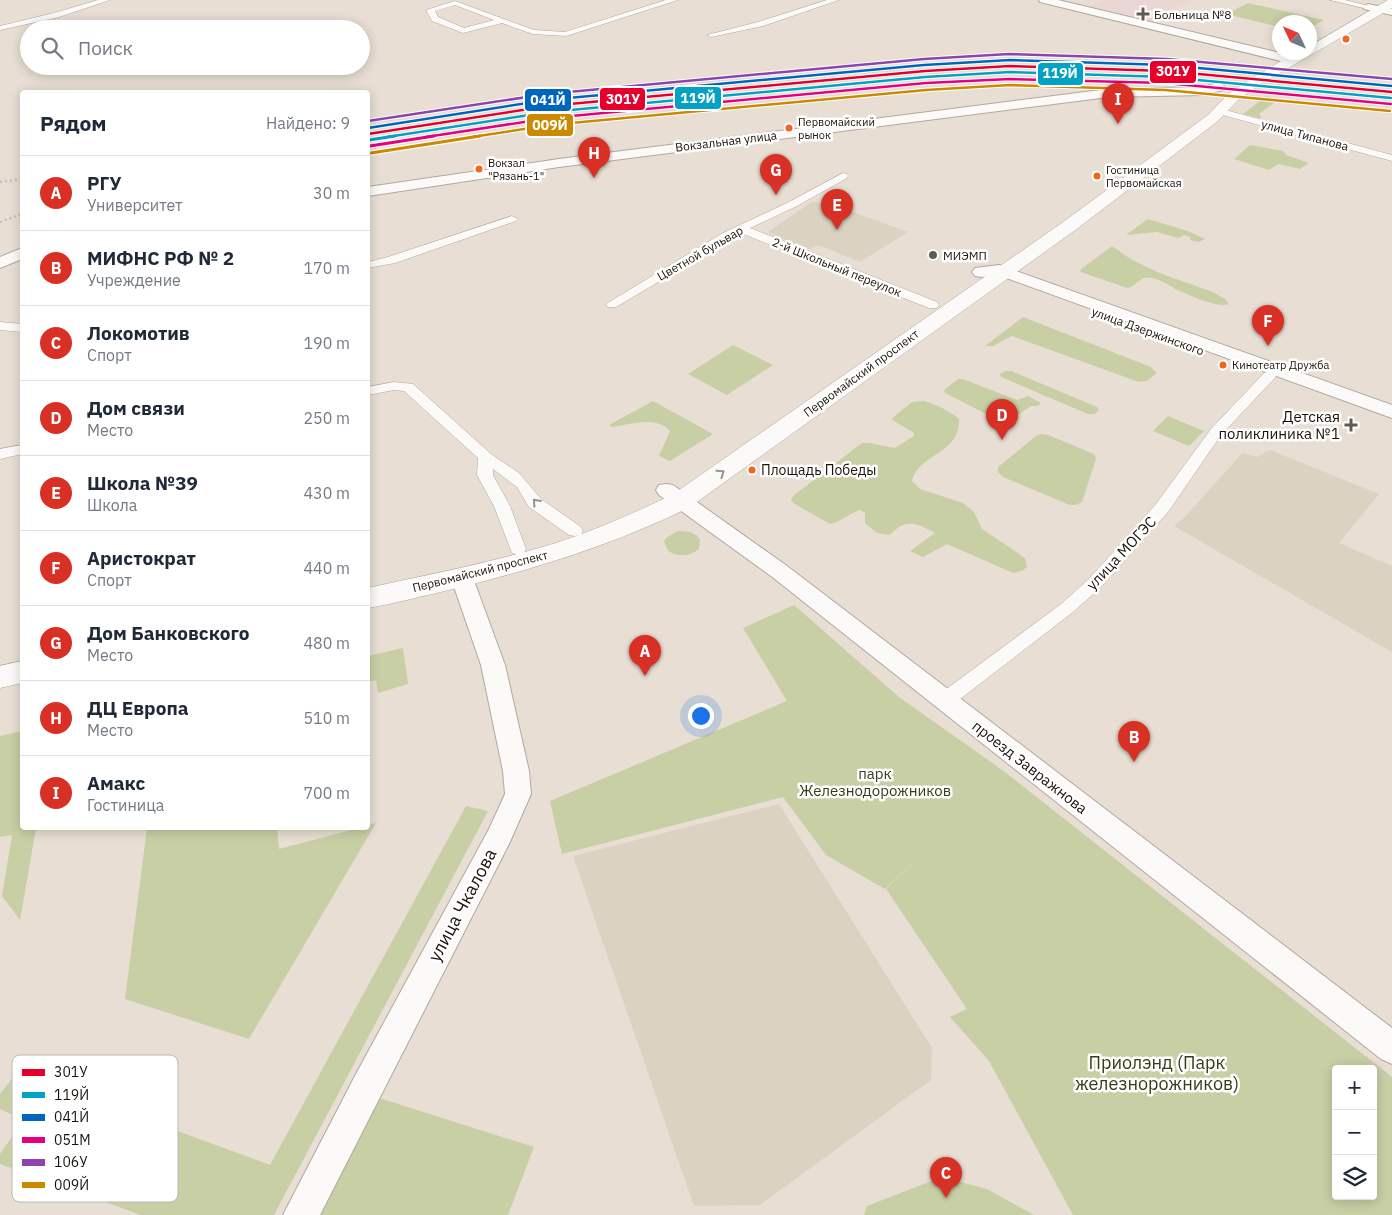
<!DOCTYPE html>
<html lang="ru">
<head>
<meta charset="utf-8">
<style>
  body { margin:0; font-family:"IBM Plex Sans",sans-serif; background:#f6f6f7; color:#1f2937 }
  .controls { position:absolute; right:15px; bottom:15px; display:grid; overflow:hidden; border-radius:5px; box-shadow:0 2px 12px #0003 }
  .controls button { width:45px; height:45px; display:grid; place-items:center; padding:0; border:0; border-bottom:1px solid #e0e1e3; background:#fff; color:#1f2937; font:25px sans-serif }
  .compass { position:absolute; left:1272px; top:15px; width:45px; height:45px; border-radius:50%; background:#fff; box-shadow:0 2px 12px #0003; rotate:314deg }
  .you { position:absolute; left:700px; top:715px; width:18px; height:18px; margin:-12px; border:4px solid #fff; border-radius:50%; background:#1a73e8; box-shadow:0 0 0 8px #1a73e833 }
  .badge { display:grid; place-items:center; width:32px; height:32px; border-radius:50%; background:#d93025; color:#fff; font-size:16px; font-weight:700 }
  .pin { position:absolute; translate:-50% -41px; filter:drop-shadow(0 1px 2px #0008) }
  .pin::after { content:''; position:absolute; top:26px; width:18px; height:15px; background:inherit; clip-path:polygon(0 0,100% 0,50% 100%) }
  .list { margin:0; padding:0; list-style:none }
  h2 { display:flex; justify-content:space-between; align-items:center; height:65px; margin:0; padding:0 20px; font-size:21px }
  h2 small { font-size:16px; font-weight:400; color:#747a83 }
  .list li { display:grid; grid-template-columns:32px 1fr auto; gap:15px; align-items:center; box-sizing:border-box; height:75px; padding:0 20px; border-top:1px solid #e0e1e3 }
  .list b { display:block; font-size:19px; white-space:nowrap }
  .list p { margin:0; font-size:16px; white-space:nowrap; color:#747a83 }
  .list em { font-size:16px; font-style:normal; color:#747a83 }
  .icon { flex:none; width:28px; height:28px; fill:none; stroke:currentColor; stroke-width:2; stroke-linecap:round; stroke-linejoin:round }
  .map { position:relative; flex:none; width:1392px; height:1215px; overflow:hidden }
  .search { position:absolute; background:#fff; box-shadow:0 2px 12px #0003; left:20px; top:20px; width:350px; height:55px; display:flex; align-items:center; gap:12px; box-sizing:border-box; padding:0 18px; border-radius:28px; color:#747a83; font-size:19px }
  .panel { position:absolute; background:#fff; box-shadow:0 2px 12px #0003; left:20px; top:90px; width:350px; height:740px; border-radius:5px }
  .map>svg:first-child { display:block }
</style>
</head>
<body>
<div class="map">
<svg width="1392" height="1215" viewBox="0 0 1392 1215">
  <rect width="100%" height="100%" fill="#e8ded3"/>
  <g fill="#dcd2c2">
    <path d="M 813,201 L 828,206 L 831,204 L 908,232 L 860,262 L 818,245 L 810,249 L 803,248 L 768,232 Z"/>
    <path d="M 1270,450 L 1379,494 L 1339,543 L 1392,566 L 1392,652 L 1174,526 L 1184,518 L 1242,453 L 1257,457 Z"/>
    <path d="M 779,804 L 932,1048 L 931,1080 L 760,1205 L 694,1206 L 573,856 Z"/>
  </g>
  <path fill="#ead6d2" d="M 1105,0 L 1194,0 L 1151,22 L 1089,7 Z"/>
  <g fill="#c8cfa5" fill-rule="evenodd">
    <path d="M 1248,3 L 1324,20 L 1310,28 L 1310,22 L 1280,22 L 1279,27 L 1226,14 Z"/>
    <path d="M 1266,96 L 1281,100 L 1275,102 L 1259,114 L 1261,117 L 1260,118 L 1243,114 Z"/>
    <path d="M 1250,145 L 1283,151 L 1286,155 L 1309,163 L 1300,169 L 1278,164 L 1269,170 L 1234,159 Z"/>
    <path d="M 1148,219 L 1188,231 L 1205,239 L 1199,242 L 1190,240 L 1190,237 L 1184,235 L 1178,238 L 1157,232 L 1127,235 L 1127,234 Z"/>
    <path d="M 1112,246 L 1132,260 L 1162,274 L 1213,292 L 1225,299 L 1229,304 C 1218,309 1187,294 1175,289 C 1169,284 1152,275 1144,278 C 1137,281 1134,287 1127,288 L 1081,272 L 1080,270 Z"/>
    <path d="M 1023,317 L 1151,367 L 1157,373 L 1147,381 L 1139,382 L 1012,336 L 993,346 L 985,346 Z"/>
    <path d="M 733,345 L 773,365 L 727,395 L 688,374 Z"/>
    <path d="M 1005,371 L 1011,371 L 1097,407 L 1099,410 L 1094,414 L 1088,414 L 1001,377 L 1000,374 Z"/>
    <path d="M 958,379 L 963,379 L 1017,400 L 1028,396 L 1041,403 L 1038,406 L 1031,406 L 1015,417 L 1008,416 L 998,420 L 945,393 L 944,390 Z"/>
    <path d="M 653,401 L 713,434 L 670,461 L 659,456 L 670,431 C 656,415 629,425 612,427 L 609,425 Z"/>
    <path d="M 924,401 C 938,405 948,410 959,419 C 961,454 918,454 912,481 L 920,489 L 963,503 L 974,512 L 982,529 L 1025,558 L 1027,567 L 1022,571 L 1013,573 L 947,544 L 923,557 L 910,551 L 935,533 C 916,523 906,518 890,535 L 877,533 L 865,523 L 865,513 L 860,510 C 849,513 841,522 830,524 L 793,503 L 791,499 L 793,496 L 862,443 L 869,443 L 895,448 L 914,436 L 914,433 L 891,419 L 912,402 Z"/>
    <path d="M 1168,416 L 1204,431 L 1189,446 L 1153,431 Z"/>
    <path d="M 1041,434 L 1048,435 L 1094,454 L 1096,459 L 1082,502 L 1076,505 L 1070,505 L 1003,477 L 998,472 L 998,467 L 1036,436 Z"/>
    <path d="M 678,531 C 688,531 695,532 700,540 L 699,549 C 689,557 678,557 668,551 L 664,541 L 667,537 Z"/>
    <path d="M 794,605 L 899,697 L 1005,772 L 1392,1077 L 1392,1215 L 1073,1215 L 989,1061 L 950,1017 L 967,1009 L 886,889 L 918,857 L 885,889 L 826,855 L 783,797 L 562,854 L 550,801 L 787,701 L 743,628 ZM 1336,1069 L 1373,1069 L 1373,1196 L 1336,1196 Z"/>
    <path d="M 403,648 L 408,684 L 378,693 L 376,680 L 368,682 L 368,656 Z"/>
    <path d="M 22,731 L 22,828 L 36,828 L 20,920 L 2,896 L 12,835 L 0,837 L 0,736 Z"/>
    <path d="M 466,806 L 488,811 L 274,1215 L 141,1215 L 0,1164 L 0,1154 L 24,1120 L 0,1109 L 0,1094 L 17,1072 L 270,1165 Z"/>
    <path d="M 376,823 L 249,1039 L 125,999 L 147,828 L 218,828 L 218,830 L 227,828 L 277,828 L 279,849 L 359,828 L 368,828 L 368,825 Z"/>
    <path d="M 376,1097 L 534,1147 L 508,1215 L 318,1215 Z"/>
    <path d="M 942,1177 L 987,1189 L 1034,1215 L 864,1215 L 867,1206 Z"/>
  </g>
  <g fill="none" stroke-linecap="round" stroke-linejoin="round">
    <g stroke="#b0a8a0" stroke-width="1">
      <g id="minor">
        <path d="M 98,0 L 110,0 L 59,17 L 0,30 L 0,26 L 54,13 Z"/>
        <path d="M 666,0 L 678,0 L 566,36 L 533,34 L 502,23 L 463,33 L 432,21 L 426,10 L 455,1 L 534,30 L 565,32 ZM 455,5 L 494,20 L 464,28 L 438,17 L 435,11 Z"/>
        <path d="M 827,0 L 839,0 L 763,26 L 711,37 L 707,35 L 758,22 Z"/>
        <path d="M 1330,0 L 1345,0 L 1372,7 L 1368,9 Z"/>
        <path d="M 1218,108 L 1392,155 L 1392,161 L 1215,113 L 1213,111 Z"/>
        <path d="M 843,173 L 847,174 L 848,176 L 847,178 L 797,206 L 750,228 L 937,302 L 939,305 L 937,308 L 929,308 L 741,233 L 616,307 L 608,307 L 606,304 L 723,233 L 789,202 Z"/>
        <path d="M 512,216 L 518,219 L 516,221 L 395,263 L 368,268 L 368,262 L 388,257 Z"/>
        <path d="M 0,322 L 22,324 L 22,332 L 0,330 Z"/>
        <path d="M 1269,372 L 1274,373 L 1276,376 L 1274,379 L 1221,435 L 1168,512 L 1101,587 L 1073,612 L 951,706 L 944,708 L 937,706 L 934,701 L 937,696 L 1061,604 L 1089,579 L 1156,504 L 1211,429 L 1264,373 Z"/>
        <path d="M 394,382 L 413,384 L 491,454 L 519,473 L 541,499 L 581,527 L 583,531 L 581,535 L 575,536 L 569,535 L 529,507 L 517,487 L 493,469 L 493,475 L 510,506 L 526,549 L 524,553 L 518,555 L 512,553 L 494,506 L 477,475 L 478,458 L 404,391 L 394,390 L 368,395 L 368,387 Z"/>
        <path d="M 22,445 L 22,454 L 0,459 L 0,449 Z"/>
      </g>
    </g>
    <g stroke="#b0a8a0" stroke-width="2">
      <g id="tertiary">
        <path d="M 1368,4 L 1392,9 L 1392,15 L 1364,9 L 1363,7 Z"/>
        <path d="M 666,484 L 673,485 L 787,566 L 1392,1028 L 1392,1064 L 1381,1059 L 771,576 L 659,495 L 656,490 L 659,485 Z"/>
        <path d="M 462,570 L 470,573 L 473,578 L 505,665 L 529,771 L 531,794 L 509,844 L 320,1215 L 283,1215 L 356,1074 L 489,829 L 505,794 L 503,771 L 481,665 L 451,578 L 454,573 Z"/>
      </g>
    </g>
    <g stroke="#b0a8a0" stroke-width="2">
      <g id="secondary">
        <path d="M 1039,0 L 1058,0 L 1293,56 L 1299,60 L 1293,64 L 1040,2 Z"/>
        <path d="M 1218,83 L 1223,84 L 1224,87 L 1223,90 L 1203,95 L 1109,97 L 559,167 L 368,196 L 368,187 L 559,159 L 1109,89 L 1203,87 Z"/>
        <path d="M 22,248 L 22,259 L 0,268 L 0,257 Z"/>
        <path d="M 999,265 L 1392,405 L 1392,418 L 998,275 L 981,277 L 975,276 L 972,272 L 975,268 Z"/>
      </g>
    </g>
    <g stroke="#b0a8a0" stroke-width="1">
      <g id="primary">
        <path d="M 1388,0 L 1392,0 L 1392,8 L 1262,83 L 1238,100 L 1218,121 L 1078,228 L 690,507 C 615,544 538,568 457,588 C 427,595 397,603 368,608 L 368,588 C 431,574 494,562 556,543 C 596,530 634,513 672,495 L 1066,220 L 1208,115 L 1228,94 L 1252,78 L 1297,52 L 1310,52 L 1310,46 Z"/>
        <path d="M 22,661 L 22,683 L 0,688 L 0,666 Z"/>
      </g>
    </g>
    <use href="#minor" fill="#fcfaf8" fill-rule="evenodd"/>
    <use href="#tertiary" fill="#fcfaf8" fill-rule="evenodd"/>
    <use href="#secondary" fill="#fcfaf8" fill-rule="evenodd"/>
    <use href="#primary" fill="#fcfaf8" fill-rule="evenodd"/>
    <path stroke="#c1bfbc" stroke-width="2" stroke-dasharray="1 2.5" stroke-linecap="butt" d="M 368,123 L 508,100 L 612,88 L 901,70"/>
    <g stroke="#c1bfbc" stroke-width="2.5" stroke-dasharray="2 3" stroke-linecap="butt">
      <path d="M 0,182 L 22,179"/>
      <path d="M 0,222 L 22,214"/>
    </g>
    <g stroke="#fff" stroke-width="4.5">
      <path id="rail-1" d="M 368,134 L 548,106 L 925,71 L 1010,66 L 1166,71 L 1392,92"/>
    </g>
    <g stroke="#fff" stroke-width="4.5">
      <path id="rail-2-far1" d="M 387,137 L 549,112 L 925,77 L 1010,72 L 1166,77 L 1391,98"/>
    </g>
    <g stroke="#fff" stroke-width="5.5">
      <path id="rail-2" d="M 369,140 L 395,136"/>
    </g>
    <g stroke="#fff" stroke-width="4.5">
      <path id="rail-3" d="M 368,128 L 547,100 L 924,65 L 1010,60 L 1166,65 L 1392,86"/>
    </g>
    <g stroke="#fff" stroke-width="4.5">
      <path id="rail-4-far1" d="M 426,137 L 550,118 L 926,83 L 1010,79 L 1165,83 L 1391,104"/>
    </g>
    <g stroke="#fff" stroke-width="5.5">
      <path id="rail-4" d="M 370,146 L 434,136"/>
    </g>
    <g stroke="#fff" stroke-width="4.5">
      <path id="rail-5" d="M 368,121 L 547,94 L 924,59 L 1009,54 L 1167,59 L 1392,79"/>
    </g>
    <g stroke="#fff" stroke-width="4.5">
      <path id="rail-6-far1" d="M 472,137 L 550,125 L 926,90 L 1010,85 L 1165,90 L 1390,111"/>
    </g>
    <g stroke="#fff" stroke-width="5.5">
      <path id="rail-6" d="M 371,153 L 480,136"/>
    </g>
    <use href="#rail-1" stroke="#e4002b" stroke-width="2.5"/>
    <use href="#rail-2-far1" stroke="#01a2c4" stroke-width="2.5"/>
    <use href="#rail-2" stroke="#01a2c4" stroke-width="3"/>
    <use href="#rail-3" stroke="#0065bd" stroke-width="2.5"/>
    <use href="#rail-4-far1" stroke="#e5007d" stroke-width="2.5"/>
    <use href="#rail-4" stroke="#e5007d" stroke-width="3"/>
    <use href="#rail-5" stroke="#8e44ad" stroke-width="2.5"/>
    <use href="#rail-6-far1" stroke="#cb8902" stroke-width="2.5"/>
    <use href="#rail-6" stroke="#cb8902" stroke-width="3"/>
  </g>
  <defs><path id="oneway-chevron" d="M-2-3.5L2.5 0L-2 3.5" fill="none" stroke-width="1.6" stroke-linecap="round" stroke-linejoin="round" transform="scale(1.25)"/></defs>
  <g stroke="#96928e">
    <use href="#oneway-chevron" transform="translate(721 473) rotate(-35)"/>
    <use href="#oneway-chevron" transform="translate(536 502) rotate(-132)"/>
  </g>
  <g fill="#625a52" stroke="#fff" stroke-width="2">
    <path d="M1140.5 6.5h5v5h5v5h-5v5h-5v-5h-5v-5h5z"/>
    <circle cx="933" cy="255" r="5"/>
    <path d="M1348.5 417.5h5v5h5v5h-5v5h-5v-5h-5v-5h5z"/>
  </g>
  <g fill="#f26522" stroke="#fff" stroke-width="2">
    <circle cx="1346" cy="39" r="4.5"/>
    <circle cx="789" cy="128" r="4.5"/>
    <circle cx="479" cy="169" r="4.5"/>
    <circle cx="1097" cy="176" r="4.5"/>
    <circle cx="1223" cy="365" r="4.5"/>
    <circle cx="752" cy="470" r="4.5"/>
  </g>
  <g text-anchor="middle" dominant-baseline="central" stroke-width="5" stroke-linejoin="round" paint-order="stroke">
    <g font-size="11" fill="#1a130c" stroke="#fff" text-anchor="start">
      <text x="798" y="122">Первомайский<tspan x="798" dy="13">рынок</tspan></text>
      <text x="488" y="163">Вокзал<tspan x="488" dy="13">"Рязань-1"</tspan></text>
      <text x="1106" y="170">Гостиница<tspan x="1106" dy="13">Первомайская</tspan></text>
      <text x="1232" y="365">Кинотеатр Дружба</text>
    </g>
    <g font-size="12" fill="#1a130c" stroke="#fff" text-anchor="start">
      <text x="1154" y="14">Больница №8</text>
      <text x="943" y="255">МИЭМП</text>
    </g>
    <g font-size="12" fill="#1a130c" stroke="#fff">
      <text transform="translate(1305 135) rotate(15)">улица Типанова</text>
      <text transform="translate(726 141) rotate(-7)">Вокзальная улица</text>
      <text transform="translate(700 253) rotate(-30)">Цветной бульвар</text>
      <text transform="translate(837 267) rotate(22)">2-й Школьный переулок</text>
      <text transform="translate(1148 331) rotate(20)">улица Дзержинского</text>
      <text transform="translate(861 373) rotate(-36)">Первомайский проспект</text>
      <text transform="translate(480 571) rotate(-14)">Первомайский проспект</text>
    </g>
    <g font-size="14" fill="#1a130c" stroke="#fff" text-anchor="start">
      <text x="761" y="470">Площадь Победы</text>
    </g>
    <g font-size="15" fill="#1a130c" stroke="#fff" text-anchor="end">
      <text x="1340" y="416">Детская<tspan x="1340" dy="17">поликлиника №1</tspan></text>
    </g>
    <g font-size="15" fill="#1a130c" stroke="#fff">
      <text transform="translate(1121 553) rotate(-47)">улица МОГЭС</text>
      <text transform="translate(1030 767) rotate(38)">проезд Завражнова</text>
    </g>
    <g font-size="15" fill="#333e19" stroke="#fff">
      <text x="875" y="773">парк<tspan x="875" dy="17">Железнодорожников</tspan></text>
    </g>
    <g font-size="18" fill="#1a130c" stroke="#fff">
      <text transform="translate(462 905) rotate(-62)">улица Чкалова</text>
    </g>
    <g font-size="18" fill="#333e19" stroke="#fff">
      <text x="1157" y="1062">Приолэнд (Парк<tspan x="1157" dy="21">железнорожников)</tspan></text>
    </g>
  </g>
  <rect x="12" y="1055" width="166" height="147" rx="8" fill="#fff" stroke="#bab8b6" stroke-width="1"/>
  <rect x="22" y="1069" width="23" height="7" fill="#e4002b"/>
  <rect x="22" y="1092" width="23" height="6" fill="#01a2c4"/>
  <rect x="22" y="1114" width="23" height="7" fill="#0065bd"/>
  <rect x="22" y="1137" width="23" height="6" fill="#e5007d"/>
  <rect x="22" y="1159" width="23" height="7" fill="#8e44ad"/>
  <rect x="22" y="1182" width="23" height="6" fill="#cb8902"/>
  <g font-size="14" fill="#1a130c">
    <text x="54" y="1077">301У</text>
    <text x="54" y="1100">119Й</text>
    <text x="54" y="1122">041Й</text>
    <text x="54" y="1145">051М</text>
    <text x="54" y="1167">106У</text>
    <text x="54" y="1190">009Й</text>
  </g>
  <g stroke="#fff" stroke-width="2">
    <rect x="1149" y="60" width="48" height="24" rx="5" fill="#e4002b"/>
    <rect x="1037" y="62" width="47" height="24" rx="5" fill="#01a2c4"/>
    <rect x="674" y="86" width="48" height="24" rx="5" fill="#01a2c4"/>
    <rect x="599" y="87" width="47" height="24" rx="5" fill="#e4002b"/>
    <rect x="524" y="88" width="48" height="24" rx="5" fill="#0065bd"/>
    <rect x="526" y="113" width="48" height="24" rx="5" fill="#cb8902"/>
  </g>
  <g font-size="14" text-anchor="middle" font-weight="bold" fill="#fff">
    <text x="1173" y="76">301У</text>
    <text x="1060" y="78">119Й</text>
    <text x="698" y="103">119Й</text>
    <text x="623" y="104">301У</text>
    <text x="548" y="105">041Й</text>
    <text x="550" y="130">009Й</text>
  </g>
</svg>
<div class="controls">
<button>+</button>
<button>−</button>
<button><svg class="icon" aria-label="layers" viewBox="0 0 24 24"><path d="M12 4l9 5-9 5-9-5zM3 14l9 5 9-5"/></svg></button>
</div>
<svg class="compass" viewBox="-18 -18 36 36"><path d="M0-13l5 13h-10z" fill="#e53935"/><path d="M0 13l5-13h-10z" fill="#747a83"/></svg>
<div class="you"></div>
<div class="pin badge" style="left:645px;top:676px">A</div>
<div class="pin badge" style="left:1134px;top:762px">B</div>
<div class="pin badge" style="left:946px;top:1198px">C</div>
<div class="pin badge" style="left:1002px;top:440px">D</div>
<div class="pin badge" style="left:837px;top:230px">E</div>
<div class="pin badge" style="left:1268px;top:346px">F</div>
<div class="pin badge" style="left:776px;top:195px">G</div>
<div class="pin badge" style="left:594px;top:178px">H</div>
<div class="pin badge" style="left:1118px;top:124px">I</div>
<div class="search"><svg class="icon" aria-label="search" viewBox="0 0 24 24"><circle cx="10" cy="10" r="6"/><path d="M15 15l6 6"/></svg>Поиск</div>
<section class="panel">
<h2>Рядом<small>Найдено: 9</small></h2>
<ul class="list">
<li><span class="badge">A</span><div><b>РГУ</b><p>Университет</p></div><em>30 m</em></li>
<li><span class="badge">B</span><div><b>МИФНС РФ № 2</b><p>Учреждение</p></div><em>170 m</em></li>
<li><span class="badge">C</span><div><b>Локомотив</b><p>Спорт</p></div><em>190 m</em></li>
<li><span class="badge">D</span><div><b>Дом связи</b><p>Место</p></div><em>250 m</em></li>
<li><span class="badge">E</span><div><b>Школа №39</b><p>Школа</p></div><em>430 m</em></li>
<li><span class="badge">F</span><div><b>Аристократ</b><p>Спорт</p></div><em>440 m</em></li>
<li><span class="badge">G</span><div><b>Дом Банковского</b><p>Место</p></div><em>480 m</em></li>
<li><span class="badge">H</span><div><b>ДЦ Европа</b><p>Место</p></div><em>510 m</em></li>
<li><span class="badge">I</span><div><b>Амакс</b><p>Гостиница</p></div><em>700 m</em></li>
</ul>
</section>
</div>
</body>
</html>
